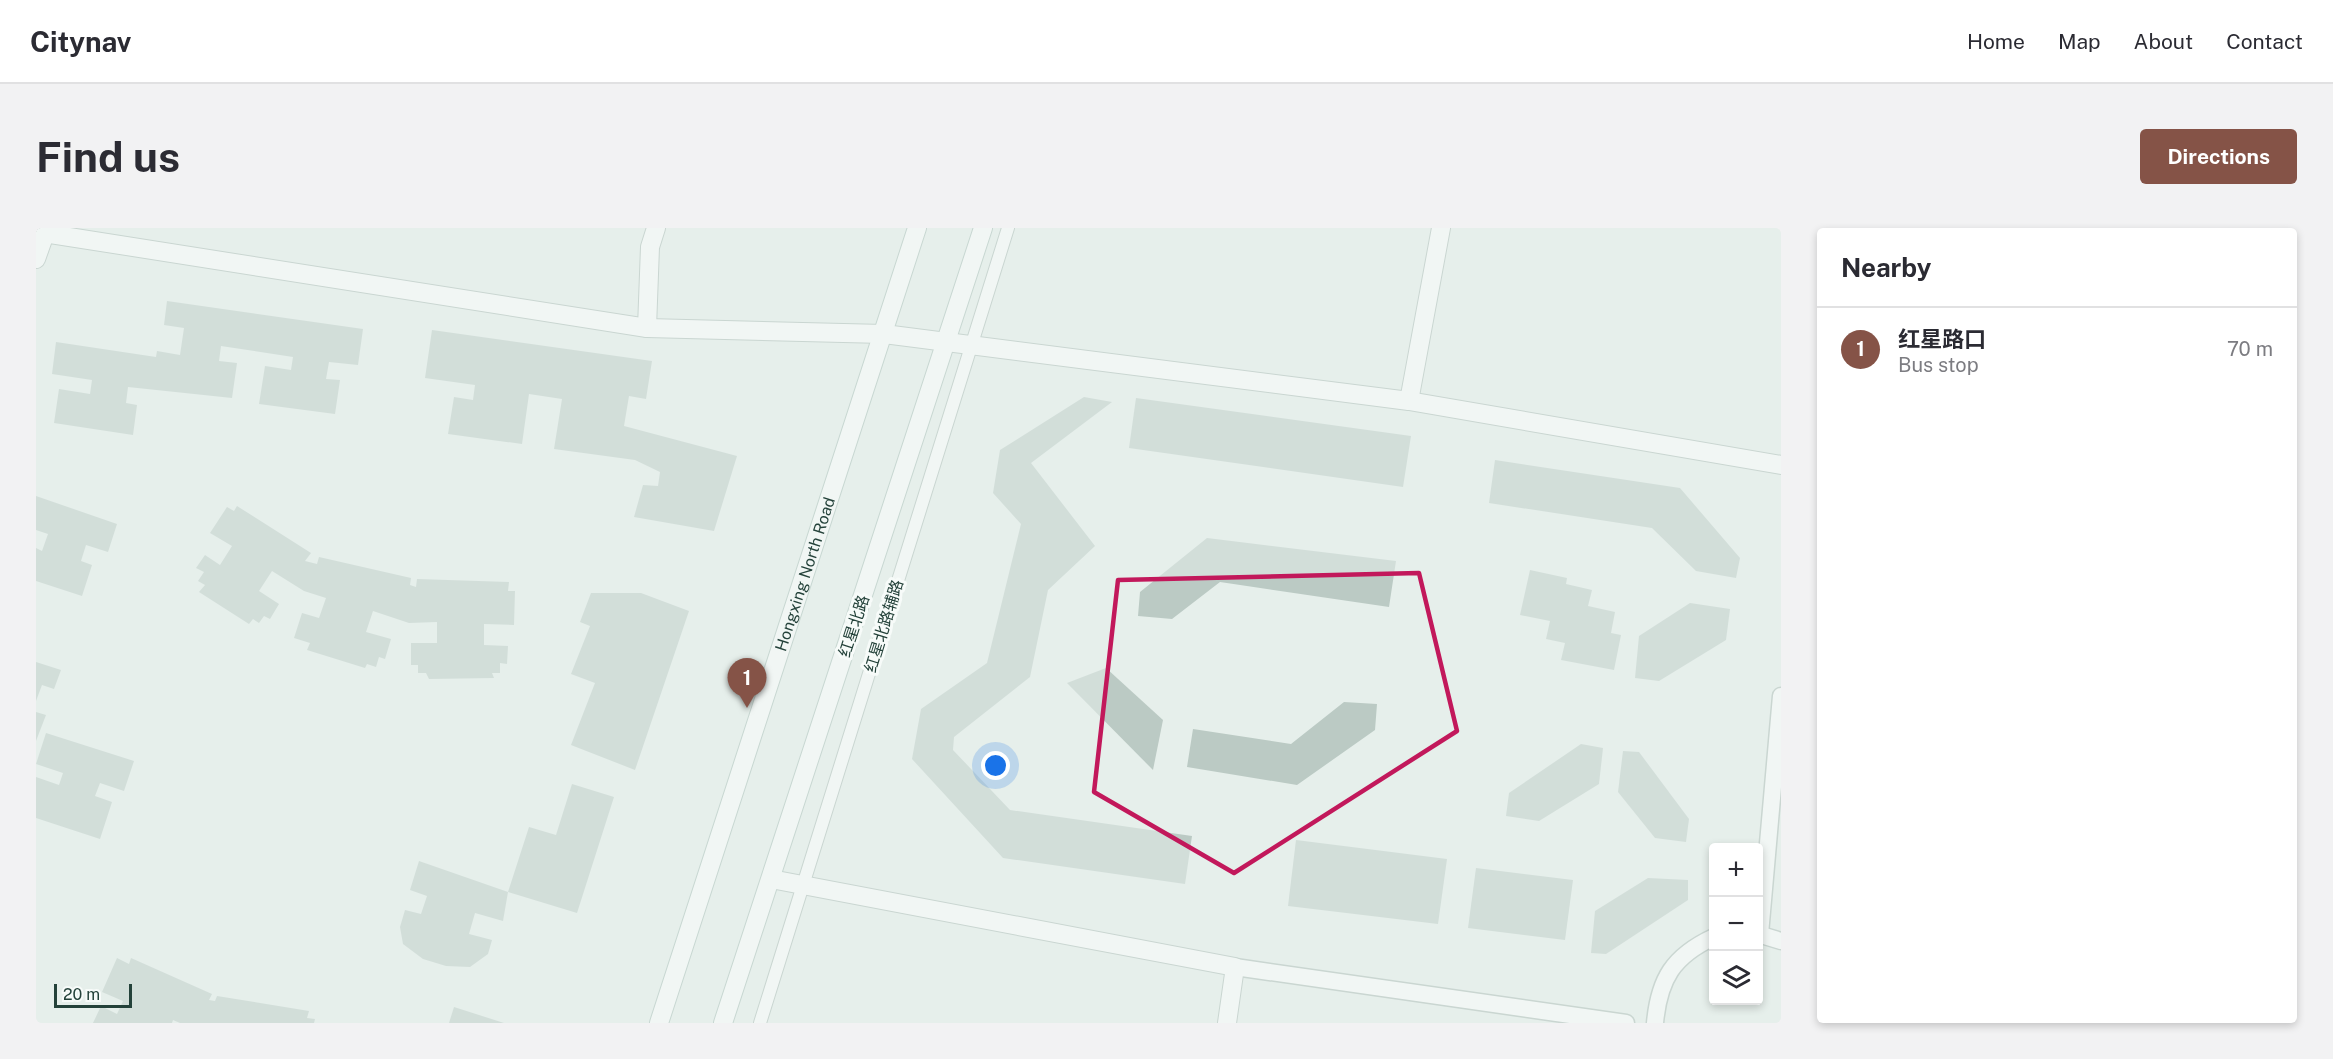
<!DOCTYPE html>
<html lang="en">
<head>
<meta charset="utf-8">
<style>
  body { margin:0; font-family:"Public Sans","Noto Sans SC",sans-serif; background:#f2f2f3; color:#2b2b33 }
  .controls { position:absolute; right:18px; bottom:18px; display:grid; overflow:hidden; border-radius:6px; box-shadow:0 3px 9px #0003 }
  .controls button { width:54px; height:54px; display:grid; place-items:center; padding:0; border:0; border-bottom:2px solid #e1e1e2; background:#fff; color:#2b2b33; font:30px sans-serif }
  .scale { position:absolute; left:18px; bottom:15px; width:78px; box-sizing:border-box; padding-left:6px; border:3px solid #24423a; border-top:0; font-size:16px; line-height:21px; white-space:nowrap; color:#24423a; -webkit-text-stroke:4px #f7fbf9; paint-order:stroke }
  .you { position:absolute; left:960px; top:538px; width:21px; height:21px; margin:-15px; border:4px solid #fff; border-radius:50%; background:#1a73e8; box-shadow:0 0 0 9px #1a73e833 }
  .badge { display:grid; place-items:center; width:39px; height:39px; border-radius:50%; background:#855347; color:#fff; font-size:20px; font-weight:700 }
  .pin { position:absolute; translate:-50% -50px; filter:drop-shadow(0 2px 3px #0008) }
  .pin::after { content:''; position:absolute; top:32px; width:21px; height:18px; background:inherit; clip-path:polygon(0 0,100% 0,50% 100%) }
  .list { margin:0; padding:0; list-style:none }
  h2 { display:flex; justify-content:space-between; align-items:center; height:78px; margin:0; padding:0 24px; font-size:26px }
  h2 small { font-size:20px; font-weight:400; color:#7c7c81 }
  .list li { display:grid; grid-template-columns:39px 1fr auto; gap:18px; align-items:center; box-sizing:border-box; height:84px; padding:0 24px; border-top:2px solid #e1e1e2 }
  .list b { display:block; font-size:22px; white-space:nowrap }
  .list p { margin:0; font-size:20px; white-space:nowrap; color:#7c7c81 }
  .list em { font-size:20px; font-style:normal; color:#7c7c81 }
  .icon { flex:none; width:33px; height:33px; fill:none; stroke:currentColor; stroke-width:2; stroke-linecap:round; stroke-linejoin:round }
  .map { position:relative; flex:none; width:1745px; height:795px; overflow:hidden; border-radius:6px }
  header { display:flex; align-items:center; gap:36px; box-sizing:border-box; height:84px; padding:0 30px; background:#fff; border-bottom:2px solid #e1e1e2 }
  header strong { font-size:28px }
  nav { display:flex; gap:33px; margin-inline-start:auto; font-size:21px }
  .intro { display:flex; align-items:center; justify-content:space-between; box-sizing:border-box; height:144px; padding:0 36px }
  h1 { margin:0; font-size:42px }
  .button { padding:15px 27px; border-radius:6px; background:#855347; color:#fff; font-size:21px; font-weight:700 }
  main { display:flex; gap:36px; padding:0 36px }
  aside { flex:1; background:#fff; border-radius:6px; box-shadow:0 3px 9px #0003 }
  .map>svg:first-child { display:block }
</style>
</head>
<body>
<header>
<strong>Citynav</strong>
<nav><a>Home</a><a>Map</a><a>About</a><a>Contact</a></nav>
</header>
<div class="intro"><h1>Find us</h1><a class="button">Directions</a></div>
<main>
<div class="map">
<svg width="1745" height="795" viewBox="0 0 1745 795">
  <rect width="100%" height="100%" fill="#e6efeb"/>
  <g fill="#bbcac4">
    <path d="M 131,73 L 327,101 L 322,137 L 293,134 L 290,151 L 304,152 L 299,186 L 223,176 L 229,138 L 255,142 L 257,129 L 185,118 L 183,133 L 201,135 L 196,170 L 92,159 L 90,175 L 101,177 L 97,207 L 18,195 L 23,161 L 54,166 L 56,152 L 16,146 L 20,114 L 120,129 L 121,123 L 144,127 L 148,100 L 128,97 Z"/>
    <path d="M 396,102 L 616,133 L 610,171 L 593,168 L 588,198 L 701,228 L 678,303 L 598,289 L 607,257 L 622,258 L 624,244 L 599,232 L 518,221 L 526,171 L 493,166 L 486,216 L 412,206 L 418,169 L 437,172 L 439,157 L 389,150 Z"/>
    <path d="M 1048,169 L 1076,174 L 995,235 L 1059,318 L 1012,362 L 994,449 L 918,509 L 917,522 L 974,582 L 1156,608 L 1149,656 L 967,630 L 876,531 L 885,481 L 951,435 L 985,296 L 957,265 L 964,222 Z"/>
    <path d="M 1100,170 L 1375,208 L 1367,259 L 1093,220 Z"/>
    <path d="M 1459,232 L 1644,260 L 1704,330 L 1700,350 L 1660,343 L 1616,300 L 1453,275 Z"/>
    <path d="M 0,268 L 81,296 L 72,324 L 50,317 L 45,333 L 56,337 L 46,368 L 0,353 L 0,320 L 6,323 L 12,306 L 0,302 Z"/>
    <path d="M 201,278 L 275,325 L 269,333 L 281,336 L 283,329 L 375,350 L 374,357 L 380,359 L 381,351 L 473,354 L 472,363 L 479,363 L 478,397 L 448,396 L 448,417 L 472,418 L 471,436 L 464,435 L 464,445 L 456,445 L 458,450 L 393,451 L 390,445 L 382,445 L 382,437 L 375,437 L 375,415 L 401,415 L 401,394 L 373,395 L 337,383 L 330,404 L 355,411 L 349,431 L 343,429 L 340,439 L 331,436 L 329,440 L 271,422 L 274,415 L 258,410 L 266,385 L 283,390 L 290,370 L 268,363 L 236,343 L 223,363 L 243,376 L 234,391 L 228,388 L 223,395 L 217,391 L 213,396 L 163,364 L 169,357 L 162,353 L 168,344 L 160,340 L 169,327 L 184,337 L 196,318 L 174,305 L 191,279 L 198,283 Z"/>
    <path d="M 1171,310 L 1360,333 L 1353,379 L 1184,354 L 1136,391 L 1102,388 L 1104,364 Z"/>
    <path d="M 1494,342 L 1531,350 L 1530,356 L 1556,362 L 1552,378 L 1579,384 L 1575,405 L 1585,407 L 1578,442 L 1525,432 L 1529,415 L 1510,411 L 1514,393 L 1484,387 Z"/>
    <path d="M 555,365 L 605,365 L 653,383 L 599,542 L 535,517 L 559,455 L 535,446 L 554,398 L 544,394 Z"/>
    <path d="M 1654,375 L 1694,381 L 1690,412 L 1623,453 L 1599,450 L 1603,408 Z"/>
    <path d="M 0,434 L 25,442 L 18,461 L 6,457 L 0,473 Z"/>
    <path d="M 1070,440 L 1127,492 L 1117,542 L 1031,455 Z"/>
    <path d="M 1308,474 L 1341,476 L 1339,502 L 1261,557 L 1151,539 L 1157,501 L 1255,516 Z"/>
    <path d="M 0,484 L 10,487 L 0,513 Z"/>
    <path d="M 10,505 L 98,533 L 88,563 L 64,555 L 59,568 L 76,574 L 64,611 L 0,590 L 0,549 L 23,557 L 27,545 L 0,536 Z"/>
    <path d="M 1545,516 L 1567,520 L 1563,556 L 1503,593 L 1470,588 L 1473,565 Z"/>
    <path d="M 1587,523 L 1603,524 L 1653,591 L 1650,614 L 1619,610 L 1582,564 Z"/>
    <path d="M 536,556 L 578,569 L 541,685 L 472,664 L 467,693 L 439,685 L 433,706 L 456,712 L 452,726 L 434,739 L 410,738 L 387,731 L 367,716 L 364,699 L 369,682 L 385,686 L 391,668 L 374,662 L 383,633 L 472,664 L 493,599 L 520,607 Z"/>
    <path d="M 1260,612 L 1411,631 L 1402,696 L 1252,678 Z"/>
    <path d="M 1440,640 L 1537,652 L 1529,712 L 1432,700 Z"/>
    <path d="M 1612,650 L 1652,652 L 1652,672 L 1570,726 L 1555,725 L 1559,683 Z"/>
    <path d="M 81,730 L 93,736 L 95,730 L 176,766 L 173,772 L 179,773 L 181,768 L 273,783 L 271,790 L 279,791 L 278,795 L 144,795 L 137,792 L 136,795 L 57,795 L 65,778 L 81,786 L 87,773 L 66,764 Z"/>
    <path d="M 418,779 L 468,795 L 413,795 Z"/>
  </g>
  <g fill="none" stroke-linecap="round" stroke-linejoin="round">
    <g stroke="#a8b8b2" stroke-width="14">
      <path id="service" d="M 724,795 L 972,0"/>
    </g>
    <g stroke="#a8b8b2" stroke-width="19">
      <g id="pedestrian">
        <path d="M 1722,706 L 1745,713"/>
        <path d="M 1724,706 L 1745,468"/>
        <path d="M 1199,739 L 1590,795"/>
        <path d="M 1619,795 C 1623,751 1637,728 1678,709"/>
      </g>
    </g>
    <g stroke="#a8b8b2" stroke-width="20">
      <g id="minor">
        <path d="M 8,5 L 611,100 L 848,106 L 1373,173 L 1745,237"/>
        <path d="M 0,31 L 11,0"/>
        <path d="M 611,100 L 614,19 L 620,0"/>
        <path d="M 1373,173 L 1405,0"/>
        <path d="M 735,651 L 1199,739 L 1191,795"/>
      </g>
    </g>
    <g stroke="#a4bbb3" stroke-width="20">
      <g id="secondary">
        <path id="s1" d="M 623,795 L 881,0"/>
        <path d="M 687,795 L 947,0"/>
      </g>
    </g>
    <use href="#service" stroke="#fff" stroke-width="12"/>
    <use href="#pedestrian" stroke="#fff" stroke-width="16"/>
    <use href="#minor" stroke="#fff" stroke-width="18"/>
    <use href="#secondary" stroke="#fff" stroke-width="18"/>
  </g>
  <path d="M0 0H1745V795H0ZM 1383,345 L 1421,503 L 1198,645 L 1058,564 L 1082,352 Z" fill="#e6efeb" fill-opacity=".55" fill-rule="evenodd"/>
  <path fill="none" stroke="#c2185b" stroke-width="4.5" stroke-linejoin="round" d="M 1383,345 L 1421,503 L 1198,645 L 1058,564 L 1082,352 Z"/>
  <g text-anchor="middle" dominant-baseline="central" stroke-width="6" stroke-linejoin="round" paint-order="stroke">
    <g font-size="16" fill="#24423a" stroke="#f7fbf9">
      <text stroke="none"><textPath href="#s1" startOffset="472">Hongxing North Road</textPath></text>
      <text transform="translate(818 398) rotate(-72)">红星北路</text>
      <text transform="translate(848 398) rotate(-73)">红星北路辅路</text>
    </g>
  </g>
</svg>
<div class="controls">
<button>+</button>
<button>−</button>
<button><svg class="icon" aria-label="layers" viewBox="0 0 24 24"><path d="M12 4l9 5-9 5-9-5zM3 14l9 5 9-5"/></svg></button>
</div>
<div class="scale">20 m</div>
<div class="you"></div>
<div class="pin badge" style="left:711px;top:480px">1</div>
</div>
<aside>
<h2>Nearby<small></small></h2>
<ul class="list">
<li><span class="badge">1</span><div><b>红星路口</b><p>Bus stop</p></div><em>70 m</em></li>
</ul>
</aside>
</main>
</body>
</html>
